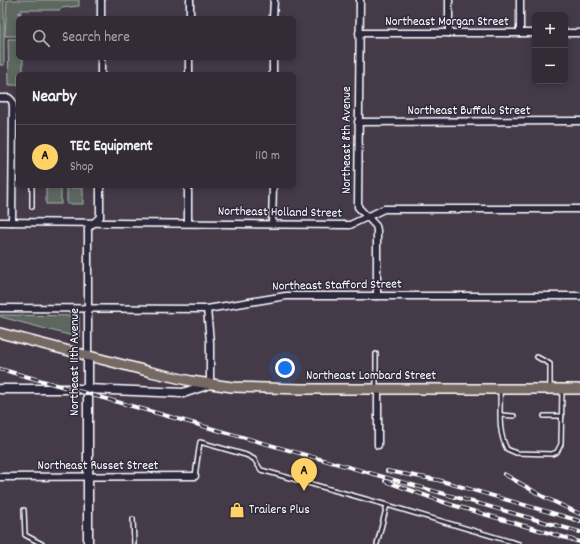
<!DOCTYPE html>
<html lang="en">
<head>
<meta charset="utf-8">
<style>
  body { margin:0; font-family:Dekko,sans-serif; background:#3b343e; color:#f1f3f6 }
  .controls { position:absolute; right:12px; top:12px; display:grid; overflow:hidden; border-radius:6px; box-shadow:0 2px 6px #0003 }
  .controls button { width:36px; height:36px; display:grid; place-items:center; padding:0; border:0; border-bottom:1px solid #4e4851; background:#332c36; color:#f1f3f6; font:20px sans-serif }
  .you { position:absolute; left:285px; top:368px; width:14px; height:14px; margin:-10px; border:3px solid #fff; border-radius:50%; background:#1a73e8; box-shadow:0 0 0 6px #1a73e833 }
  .badge { display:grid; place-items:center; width:26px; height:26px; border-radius:50%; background:#ffd166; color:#111; font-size:13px; font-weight:700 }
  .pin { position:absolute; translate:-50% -33px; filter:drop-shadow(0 1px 2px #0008) }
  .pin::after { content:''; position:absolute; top:21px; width:14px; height:12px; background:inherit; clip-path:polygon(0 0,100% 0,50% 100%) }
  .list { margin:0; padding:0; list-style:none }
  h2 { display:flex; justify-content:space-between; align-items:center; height:52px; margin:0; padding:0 16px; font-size:17px }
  h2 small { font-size:13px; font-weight:400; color:#a9a7ad }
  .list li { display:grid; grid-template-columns:26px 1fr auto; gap:12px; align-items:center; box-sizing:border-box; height:64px; padding:0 16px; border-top:1px solid #4e4851 }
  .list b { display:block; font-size:15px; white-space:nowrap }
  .list p { margin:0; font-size:13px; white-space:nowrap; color:#a9a7ad }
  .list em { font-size:13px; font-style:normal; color:#a9a7ad }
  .icon { flex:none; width:22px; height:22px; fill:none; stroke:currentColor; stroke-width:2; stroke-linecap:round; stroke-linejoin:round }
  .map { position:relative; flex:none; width:580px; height:544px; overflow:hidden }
  .search { position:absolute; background:#332c36; box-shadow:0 2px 6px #0003; left:16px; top:16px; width:280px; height:44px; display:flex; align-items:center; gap:10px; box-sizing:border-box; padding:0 14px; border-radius:6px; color:#a9a7ad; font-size:15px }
  .panel { position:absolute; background:#332c36; box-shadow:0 2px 6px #0003; left:16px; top:72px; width:280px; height:116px; border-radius:6px }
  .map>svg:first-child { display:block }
</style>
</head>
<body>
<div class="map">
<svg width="580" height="544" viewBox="0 0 580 544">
  <rect width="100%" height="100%" fill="#443a48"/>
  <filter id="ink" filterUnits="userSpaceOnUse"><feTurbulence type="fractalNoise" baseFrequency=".025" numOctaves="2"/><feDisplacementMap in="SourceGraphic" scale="8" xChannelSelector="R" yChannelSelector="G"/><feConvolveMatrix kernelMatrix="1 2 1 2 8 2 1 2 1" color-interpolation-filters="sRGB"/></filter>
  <g filter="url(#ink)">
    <g fill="#5b685e" stroke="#adb4ae">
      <rect x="0" y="0" width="4" height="65"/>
      <path d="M 7,0 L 79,0 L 79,6 L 61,8 L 60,10 L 21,10 L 21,12 L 18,13 L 21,13 L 20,18 L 18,18 L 18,36 L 5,36 Z"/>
      <path d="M 8,39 L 18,39 L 18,58 L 23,58 L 23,74 L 18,74 L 18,85 L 9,85 Z"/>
      <rect x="46" y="186" width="15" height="18"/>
      <rect x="67" y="188" width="16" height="16"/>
      <path d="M 0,315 L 79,316 L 80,338 L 1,317 Z"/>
    </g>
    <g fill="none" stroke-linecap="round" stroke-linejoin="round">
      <g stroke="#fff" stroke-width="6">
        <g id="lane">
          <path d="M 32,207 L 32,186"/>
          <path d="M 537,357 L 550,364 L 550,388"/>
          <path d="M 376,388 L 376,354"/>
          <path d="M 500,389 C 501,409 497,431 507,449 L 516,453 L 552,454 L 557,452 L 561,444 L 562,391"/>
          <path d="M 501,415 L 514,416"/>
          <path d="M 544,416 L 562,416"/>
          <path d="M 195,476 L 200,442 L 246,455 L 254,459 L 261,470 L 387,505"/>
          <path d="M 24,510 L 25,535 L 42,544"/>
          <path d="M 133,519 L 134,544"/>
          <path d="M 377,544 L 387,505 L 519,544"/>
        </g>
      </g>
      <g stroke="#fff" stroke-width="9">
        <g id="street">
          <path d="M 360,0 L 358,207 L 376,226 L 377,230 L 377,296"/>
          <path d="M 101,18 L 101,0"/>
          <path d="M 190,18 L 190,0"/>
          <path d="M 273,18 L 274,0"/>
          <path d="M 359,33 L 535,33"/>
          <path d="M 449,33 L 449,0"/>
          <path d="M 520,33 L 520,0"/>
          <path d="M 565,33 L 580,33"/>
          <path d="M 101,74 L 101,58"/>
          <path d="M 189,74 L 189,58"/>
          <path d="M 273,74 L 273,58"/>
          <path d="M 0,98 L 9,98 L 12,101 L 13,106 L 12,222"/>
          <path d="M 358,122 L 580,121"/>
          <path d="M 0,222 L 350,225 L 384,209 L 580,209"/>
          <path d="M 188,222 L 188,186"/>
          <path d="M 272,224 L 273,186"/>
          <path d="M 0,308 L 207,309 L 286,296 L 580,296"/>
          <path d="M 207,309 L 210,342 L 210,384"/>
          <path d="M 88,356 L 88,228 L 100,217 L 100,186"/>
          <path d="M 378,389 L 378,445"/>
          <path d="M 0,477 L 195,476"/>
        </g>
      </g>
      <g stroke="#fff" stroke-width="11">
        <g id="secondary">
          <path d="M 0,389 L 87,389 L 183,393 L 210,384"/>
          <path d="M 88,544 L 88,356"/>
        </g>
      </g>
      <g stroke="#fff" stroke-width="12">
        <path id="primary" d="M 0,333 L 151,372 L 191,381 L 232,387 L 301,389 L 580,389"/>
      </g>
      <use href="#lane" stroke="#2f2a3d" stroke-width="3"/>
      <use href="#street" stroke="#2f2a3d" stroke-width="6"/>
      <use href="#secondary" stroke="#2f2a3d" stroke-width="8"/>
      <use href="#primary" stroke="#766964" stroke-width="9"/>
      <g stroke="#fff" stroke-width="4">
        <g id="rail">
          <path d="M 0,369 L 580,532"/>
          <path d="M 387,471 L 438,480 L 580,521"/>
          <path d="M 504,474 L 544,497 L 580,514"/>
          <path d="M 385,481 L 449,504 L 580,542"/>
        </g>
      </g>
      <use href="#rail" stroke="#2f2a3d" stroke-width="2.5" stroke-dasharray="8" stroke-linecap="butt"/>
    </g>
  </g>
  <defs>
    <g id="shop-bare" transform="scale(1.2)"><path d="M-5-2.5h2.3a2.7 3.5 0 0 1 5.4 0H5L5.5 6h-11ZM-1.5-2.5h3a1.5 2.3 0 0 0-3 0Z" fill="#ffd166" stroke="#2f2a3d" stroke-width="2.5" paint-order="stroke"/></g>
  </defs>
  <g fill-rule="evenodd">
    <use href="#shop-bare" x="237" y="510"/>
  </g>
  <g text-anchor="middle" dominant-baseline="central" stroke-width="3" stroke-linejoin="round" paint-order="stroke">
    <g font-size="13" fill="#fff" stroke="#2f2a3d">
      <text x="447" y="22">Northeast Morgan Street</text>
      <text x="469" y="111">Northeast Buffalo Street</text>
      <text transform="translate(347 140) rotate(-90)">Northeast 8th Avenue</text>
      <text transform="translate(280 213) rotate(1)">Northeast Holland Street</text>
      <text transform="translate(337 286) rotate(-1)">Northeast Stafford Street</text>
      <text transform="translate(75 362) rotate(-90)">Northeast 11th Avenue</text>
      <text x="371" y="376">Northeast Lombard Street</text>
      <text x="98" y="466">Northeast Russet Street</text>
    </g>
    <g font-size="13" fill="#fff" stroke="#2f2a3d" text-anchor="start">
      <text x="249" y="510">Trailers Plus</text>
    </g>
  </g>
</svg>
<div class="controls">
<button>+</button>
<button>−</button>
</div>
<div class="you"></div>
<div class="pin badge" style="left:304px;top:491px">A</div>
<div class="search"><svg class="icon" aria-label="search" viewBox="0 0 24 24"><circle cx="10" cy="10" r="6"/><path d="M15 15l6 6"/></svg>Search here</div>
<section class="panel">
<h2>Nearby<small></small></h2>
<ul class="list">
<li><span class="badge">A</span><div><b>TEC Equipment</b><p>Shop</p></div><em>110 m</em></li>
</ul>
</section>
</div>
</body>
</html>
